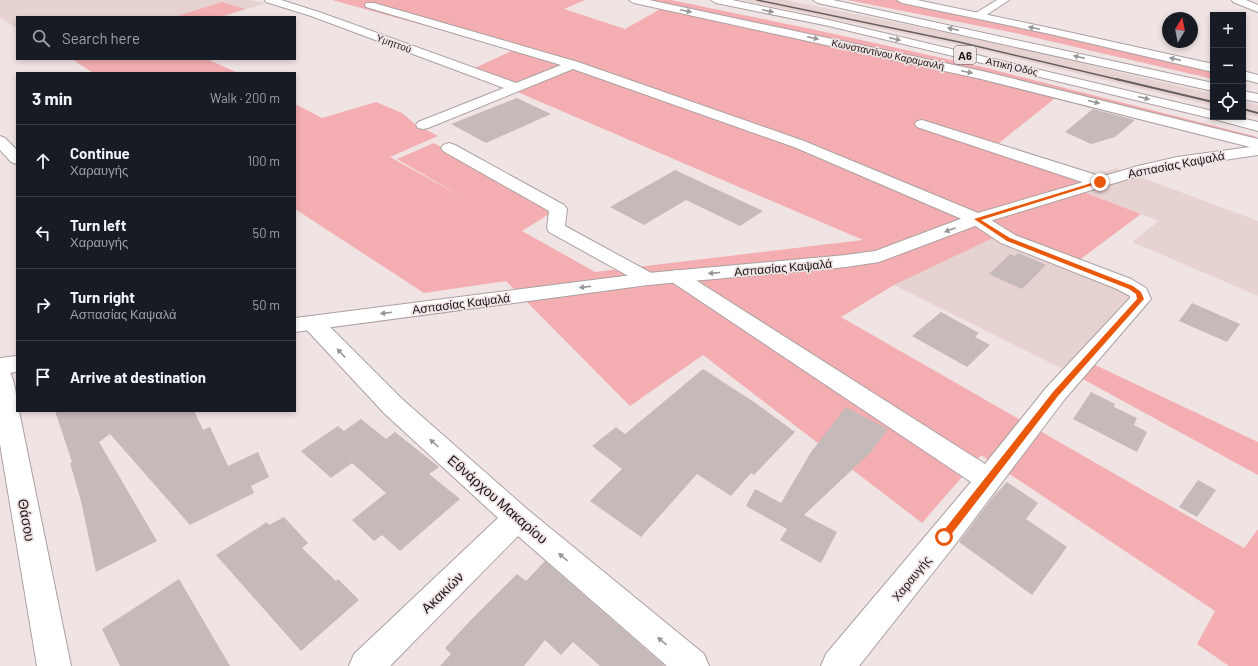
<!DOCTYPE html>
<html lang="en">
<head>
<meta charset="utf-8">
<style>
  body { margin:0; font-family:Barlow,sans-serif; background:#242831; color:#f1f3f6 }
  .controls { position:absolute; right:12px; top:12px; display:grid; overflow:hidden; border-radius:0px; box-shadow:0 2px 6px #0003 }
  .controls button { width:36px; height:36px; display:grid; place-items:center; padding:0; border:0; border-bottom:1px solid #363941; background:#171b24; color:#f1f3f6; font:20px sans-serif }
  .compass { position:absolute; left:1162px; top:12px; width:36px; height:36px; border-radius:50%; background:#171b24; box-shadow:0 2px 6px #0003; rotate:10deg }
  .stop { position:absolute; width:12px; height:12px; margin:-9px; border:3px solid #ea580c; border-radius:50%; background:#fff }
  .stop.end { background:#ea580c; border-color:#fff; box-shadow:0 1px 4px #0008 }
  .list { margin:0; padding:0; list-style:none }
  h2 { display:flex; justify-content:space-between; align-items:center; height:52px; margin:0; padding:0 16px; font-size:17px }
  h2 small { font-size:13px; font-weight:400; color:#9ea1a6 }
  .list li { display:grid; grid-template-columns:26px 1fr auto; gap:12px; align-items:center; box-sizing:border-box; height:72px; padding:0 16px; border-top:1px solid #363941 }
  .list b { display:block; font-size:15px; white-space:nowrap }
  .list p { margin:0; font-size:13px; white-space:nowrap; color:#9ea1a6 }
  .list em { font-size:13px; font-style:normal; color:#9ea1a6 }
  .icon { flex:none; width:22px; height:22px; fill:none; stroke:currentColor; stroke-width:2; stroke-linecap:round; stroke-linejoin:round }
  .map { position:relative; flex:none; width:1258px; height:666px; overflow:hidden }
  .search { position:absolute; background:#171b24; box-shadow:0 2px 6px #0003; left:16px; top:16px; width:280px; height:44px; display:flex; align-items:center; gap:10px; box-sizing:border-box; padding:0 14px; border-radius:0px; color:#9ea1a6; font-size:15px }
  .panel { position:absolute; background:#171b24; box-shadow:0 2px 6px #0003; left:16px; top:72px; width:280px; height:340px; border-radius:0px }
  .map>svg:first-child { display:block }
</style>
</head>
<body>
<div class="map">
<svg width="1258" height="666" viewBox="0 0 1258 666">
  <rect width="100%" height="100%" fill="#f0e3e3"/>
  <g fill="#e7d2d2">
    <path d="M 0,0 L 249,0 L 266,3 L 222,17 L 17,17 L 17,28 L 0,18 Z"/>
    <path d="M 741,0 L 785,0 L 968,37 L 1213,94 L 1213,106 L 960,45 Z"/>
    <path d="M 1243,101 L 1258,105 L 1258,117 L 1243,114 Z"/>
    <path d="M 1116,168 L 1258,221 L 1258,296 L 1132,242 L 1159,221 L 1073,188 L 1097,174 Z"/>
    <path d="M 993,238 L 1066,270 L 1143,298 L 1081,378 L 894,285 Z"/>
  </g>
  <g fill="#f4aeb1">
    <path d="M 332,0 L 585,0 L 564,9 L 625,29 L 662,8 L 1059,95 L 994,147 L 1089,180 L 1073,188 L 1141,214 L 1066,270 L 993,238 L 894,285 L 841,317 L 1244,548 L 1258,529 L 1258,666 L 1229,666 L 1197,644 L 1215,611 L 981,455 L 922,523 L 703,355 L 630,406 L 506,281 L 424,293 L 295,209 L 295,104 L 322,118 L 376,102 L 402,113 L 415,124 L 438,136 L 390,157 L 462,197 L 397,159 L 434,143 L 554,211 L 522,231 L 595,272 L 863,240 L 468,71 L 514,50 Z"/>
    <path d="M 649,0 L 671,0 L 816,30 L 987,68 L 1258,137 L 1248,138 C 1050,86 850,42 649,0 Z"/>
    <path d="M 847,0 L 896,0 L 1213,71 L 1213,79 L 1015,33 Z"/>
    <path d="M 222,2 L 245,9 L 220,17 L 174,17 Z"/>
    <path d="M 72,59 L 207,59 L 238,73 L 93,73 Z"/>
    <path d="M 1091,363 L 1258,442 L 1258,475 L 1081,378 Z"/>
  </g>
  <g fill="#c6b9b9">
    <path d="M 517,98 L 551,114 L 486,143 L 451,124 Z"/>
    <path d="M 1093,109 L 1135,120 L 1115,137 L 1091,144 L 1065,132 Z"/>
    <path d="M 675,170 L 763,211 L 740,226 L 686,200 L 644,225 L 610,207 Z"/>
    <path d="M 1018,253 L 1046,265 L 1022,289 L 989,274 L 1010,254 L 1015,256 Z"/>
    <path d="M 1192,303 L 1240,324 L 1227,342 L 1179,321 Z"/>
    <path d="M 941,312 L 979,333 L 975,337 L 990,345 L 967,367 L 912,336 Z"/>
    <path d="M 703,369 L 754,402 L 795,432 L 754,475 L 751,473 L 731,496 L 697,474 L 641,537 L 590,501 L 622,469 L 592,446 L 616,427 L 625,434 Z"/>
    <path d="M 1091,392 L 1115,404 L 1114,407 L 1137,418 L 1134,425 L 1147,432 L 1137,452 L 1073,419 Z"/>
    <path d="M 846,407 L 888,429 L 871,452 L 804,515 L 837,532 L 821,563 L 780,540 L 787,529 L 746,506 L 755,489 L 781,503 L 811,452 Z"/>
    <path d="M 55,411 L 194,411 L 203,430 L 210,427 L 228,466 L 258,452 L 269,477 L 251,486 L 254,493 L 190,525 L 110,434 L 99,442 L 157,541 L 96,572 L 81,501 L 70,463 L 72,462 Z"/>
    <path d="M 361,419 L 386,439 L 395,432 L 439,467 L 429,474 L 460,499 L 400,551 L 382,535 L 374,541 L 352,520 L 386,493 L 352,463 L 331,478 L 301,451 L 338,426 L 344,431 Z"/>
    <path d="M 1198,480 L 1216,490 L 1197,517 L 1179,507 Z"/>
    <path d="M 1007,482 L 1038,503 L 1026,519 L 1067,547 L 1032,595 L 959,542 L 993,497 Z"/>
    <path d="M 284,517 L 308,543 L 302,548 L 336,581 L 338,579 L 359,600 L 301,651 L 216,555 L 267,522 L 269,525 Z"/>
    <path d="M 545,561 L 665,666 L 600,666 L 573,642 L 561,655 L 545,640 L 524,666 L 440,666 L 451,654 L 445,648 L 469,622 L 517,574 L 526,581 Z"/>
    <path d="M 179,579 L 230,666 L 120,666 L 102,629 Z"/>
  </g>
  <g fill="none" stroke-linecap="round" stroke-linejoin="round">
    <g stroke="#aca0a0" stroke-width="2">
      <g id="street">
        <path d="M 265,0 L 281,0 L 319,12 L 516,83 L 561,65 L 366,7 L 365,5 L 366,3 L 374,3 L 578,62 L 804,141 L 983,215 L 1015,235 L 1131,279 L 1146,288 L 1151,299 L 1064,400 L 954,546 L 859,666 L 821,666 L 826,654 L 971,482 L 669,280 L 666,276 L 669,272 L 676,270 L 683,272 L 985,464 L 1046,388 L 1130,298 L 1130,296 L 1117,289 L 1001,243 L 971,223 L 794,147 L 573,69 L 428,128 L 423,129 L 418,128 L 416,125 L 418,122 L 504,88 L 311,16 L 266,2 Z"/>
        <path d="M 997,0 L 1009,0 L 982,18 L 974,18 L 972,16 L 974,14 Z"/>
        <path d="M 1232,0 L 1246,0 L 1258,5 L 1258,12 L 1233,2 Z"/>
        <path d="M 922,120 L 1106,178 L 1108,182 L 1106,186 L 1100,187 L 1094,186 L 917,127 L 915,124 L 917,121 Z"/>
        <path d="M 0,136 L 5,138 L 17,150 L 17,164 L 11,162 L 0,150 Z"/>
        <path d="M 449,143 L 455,145 L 564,205 L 567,209 L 565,226 L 655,275 L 658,279 L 655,283 L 648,285 L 641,283 L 549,232 L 547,228 L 549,211 L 443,151 L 441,148 L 443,145 Z"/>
        <path d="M 313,316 L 321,318 L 402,399 L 527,509 L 704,654 L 709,666 L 667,666 L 518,536 L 390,666 L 349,666 L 354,654 L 498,518 L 384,413 L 305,328 L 302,323 L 305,318 Z"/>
        <path d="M 0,366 L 8,368 C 15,380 17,397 17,411 L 19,411 L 71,666 L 37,666 L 0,444 Z"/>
      </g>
    </g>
    <g stroke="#aca0a0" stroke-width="2">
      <g id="secondary">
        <path d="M 629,0 L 649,0 L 982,71 L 1258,139 L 1258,155 L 1177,167 L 1148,173 L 983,223 L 879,262 L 846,267 L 648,285 L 295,332 L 295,318 L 648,273 L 846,255 L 875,251 L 971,215 L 1138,166 L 1177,157 L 1250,147 L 981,79 L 634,3 Z"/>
        <path d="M 897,0 L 917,0 L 1050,28 L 1213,64 L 1213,72 L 1050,34 L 902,3 Z"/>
        <path d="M 1243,71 L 1258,75 L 1258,83 L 1243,79 Z"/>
        <path d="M 17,356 L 17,372 L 0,374 L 0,358 Z"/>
      </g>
    </g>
    <g stroke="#aca0a0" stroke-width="2">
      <g id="highway">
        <path d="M 711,0 L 732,0 L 829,20 L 1213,111 L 1213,117 L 1237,117 L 1258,122 L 1258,131 L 1214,119 L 829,26 L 716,3 Z"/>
        <path d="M 813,0 L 833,0 L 1213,83 L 1213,91 L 818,3 Z"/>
        <path d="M 1243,91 L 1258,94 L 1258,102 L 1243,99 Z"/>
      </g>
    </g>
    <use href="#street" fill="#fff" fill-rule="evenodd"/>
    <use href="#secondary" fill="#fff" fill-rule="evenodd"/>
    <use href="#highway" fill="#fff" fill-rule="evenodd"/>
    <path stroke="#665f5f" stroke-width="1.5" d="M 757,0 L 959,42 L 1120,80"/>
    <g stroke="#665f5f" stroke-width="2">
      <path d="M 1116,79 L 1213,102"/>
      <path d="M 1243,109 L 1258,113"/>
    </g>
  </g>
  <defs><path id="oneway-solid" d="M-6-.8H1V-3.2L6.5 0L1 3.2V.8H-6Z"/></defs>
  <g fill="#989797">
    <use href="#oneway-solid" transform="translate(686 11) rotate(12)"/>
    <use href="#oneway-solid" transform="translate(768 11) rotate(12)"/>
    <use href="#oneway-solid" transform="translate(1034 28) rotate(-168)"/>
    <use href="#oneway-solid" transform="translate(953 29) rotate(-167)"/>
    <use href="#oneway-solid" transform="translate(813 38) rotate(12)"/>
    <use href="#oneway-solid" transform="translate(895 39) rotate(13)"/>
    <use href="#oneway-solid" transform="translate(1079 57) rotate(-167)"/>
    <use href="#oneway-solid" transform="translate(1175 59) rotate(-167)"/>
    <use href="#oneway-solid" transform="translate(967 72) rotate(12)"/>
    <use href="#oneway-solid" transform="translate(1144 98) rotate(14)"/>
    <use href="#oneway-solid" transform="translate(1094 102) rotate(14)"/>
    <use href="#oneway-solid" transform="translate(950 230) rotate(159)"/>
    <use href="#oneway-solid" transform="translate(714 273) rotate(175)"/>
    <use href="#oneway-solid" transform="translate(585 287) rotate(173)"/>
    <use href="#oneway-solid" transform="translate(386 313) rotate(173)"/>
    <use href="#oneway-solid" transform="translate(341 353) rotate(-133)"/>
    <use href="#oneway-solid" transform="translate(434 443) rotate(-138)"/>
    <use href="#oneway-solid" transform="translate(563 557) rotate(-140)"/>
    <use href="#oneway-solid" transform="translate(662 641) rotate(-140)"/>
  </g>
  <path fill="#ea580c" d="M 1098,181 L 1103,182 L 981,220 L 1010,238 L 1133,286 L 1141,292 L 1144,299 L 1058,396 L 947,540 L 941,540 L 940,537 L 941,534 L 1053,392 L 1137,299 L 1136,294 L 1129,289 L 1007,241 L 974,219 Z"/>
  <g text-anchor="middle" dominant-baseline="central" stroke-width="3.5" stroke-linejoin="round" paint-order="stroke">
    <g font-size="10" fill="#1b1717" stroke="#f0e3e3">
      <text transform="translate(394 43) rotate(20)">Υμηττού</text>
      <text transform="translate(888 54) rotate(12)">Κωνσταντίνου Καραμανλή</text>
      <text transform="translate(1012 66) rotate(13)">Αττική Οδός</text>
    </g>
    <rect fill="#f0e3e3" stroke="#5b5454" stroke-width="1" x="954" y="46" width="22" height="18" rx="3"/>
    <g font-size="11" font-weight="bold" fill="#1b1717">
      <text x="965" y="55">Α6</text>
    </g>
    <g font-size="12" fill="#1b1717" stroke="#f0e3e3">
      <text transform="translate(1176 164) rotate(-11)">Ασπασίας Καψαλά</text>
      <text transform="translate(783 267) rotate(-5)">Ασπασίας Καψαλά</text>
      <text transform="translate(461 303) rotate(-7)">Ασπασίας Καψαλά</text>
      <text transform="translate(911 578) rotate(-51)">Χαραυγής</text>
    </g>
    <g font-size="14" fill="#1b1717" stroke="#f0e3e3">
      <text transform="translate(498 499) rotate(41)">Εθνάρχου Μακαρίου</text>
      <text transform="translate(27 520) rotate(80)">Θάσου</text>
      <text transform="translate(442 592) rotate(-44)">Ακακιών</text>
    </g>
  </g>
</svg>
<div class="controls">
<button>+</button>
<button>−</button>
<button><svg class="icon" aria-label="locate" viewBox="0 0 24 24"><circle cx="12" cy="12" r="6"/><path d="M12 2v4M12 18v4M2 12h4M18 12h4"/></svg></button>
</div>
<svg class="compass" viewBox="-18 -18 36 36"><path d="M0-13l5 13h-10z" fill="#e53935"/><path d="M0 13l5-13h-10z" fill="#9ea1a6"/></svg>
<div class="stop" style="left:944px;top:537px"></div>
<div class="stop end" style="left:1100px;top:182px"></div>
<div class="search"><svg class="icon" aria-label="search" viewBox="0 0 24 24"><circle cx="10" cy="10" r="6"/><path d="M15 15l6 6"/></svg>Search here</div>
<section class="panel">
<h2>3 min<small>Walk · 200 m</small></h2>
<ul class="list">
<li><svg class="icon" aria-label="ahead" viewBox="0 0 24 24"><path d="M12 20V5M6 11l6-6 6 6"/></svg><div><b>Continue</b><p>Χαραυγής</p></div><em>100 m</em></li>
<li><svg class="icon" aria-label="left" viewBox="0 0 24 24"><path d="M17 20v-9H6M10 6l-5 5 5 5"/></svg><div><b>Turn left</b><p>Χαραυγής</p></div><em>50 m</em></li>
<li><svg class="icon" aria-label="right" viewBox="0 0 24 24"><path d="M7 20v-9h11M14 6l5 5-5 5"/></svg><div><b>Turn right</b><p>Ασπασίας Καψαλά</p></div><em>50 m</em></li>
<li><svg class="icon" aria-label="arrive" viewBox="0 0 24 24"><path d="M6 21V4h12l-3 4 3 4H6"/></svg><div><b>Arrive at destination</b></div></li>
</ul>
</section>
</div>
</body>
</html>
